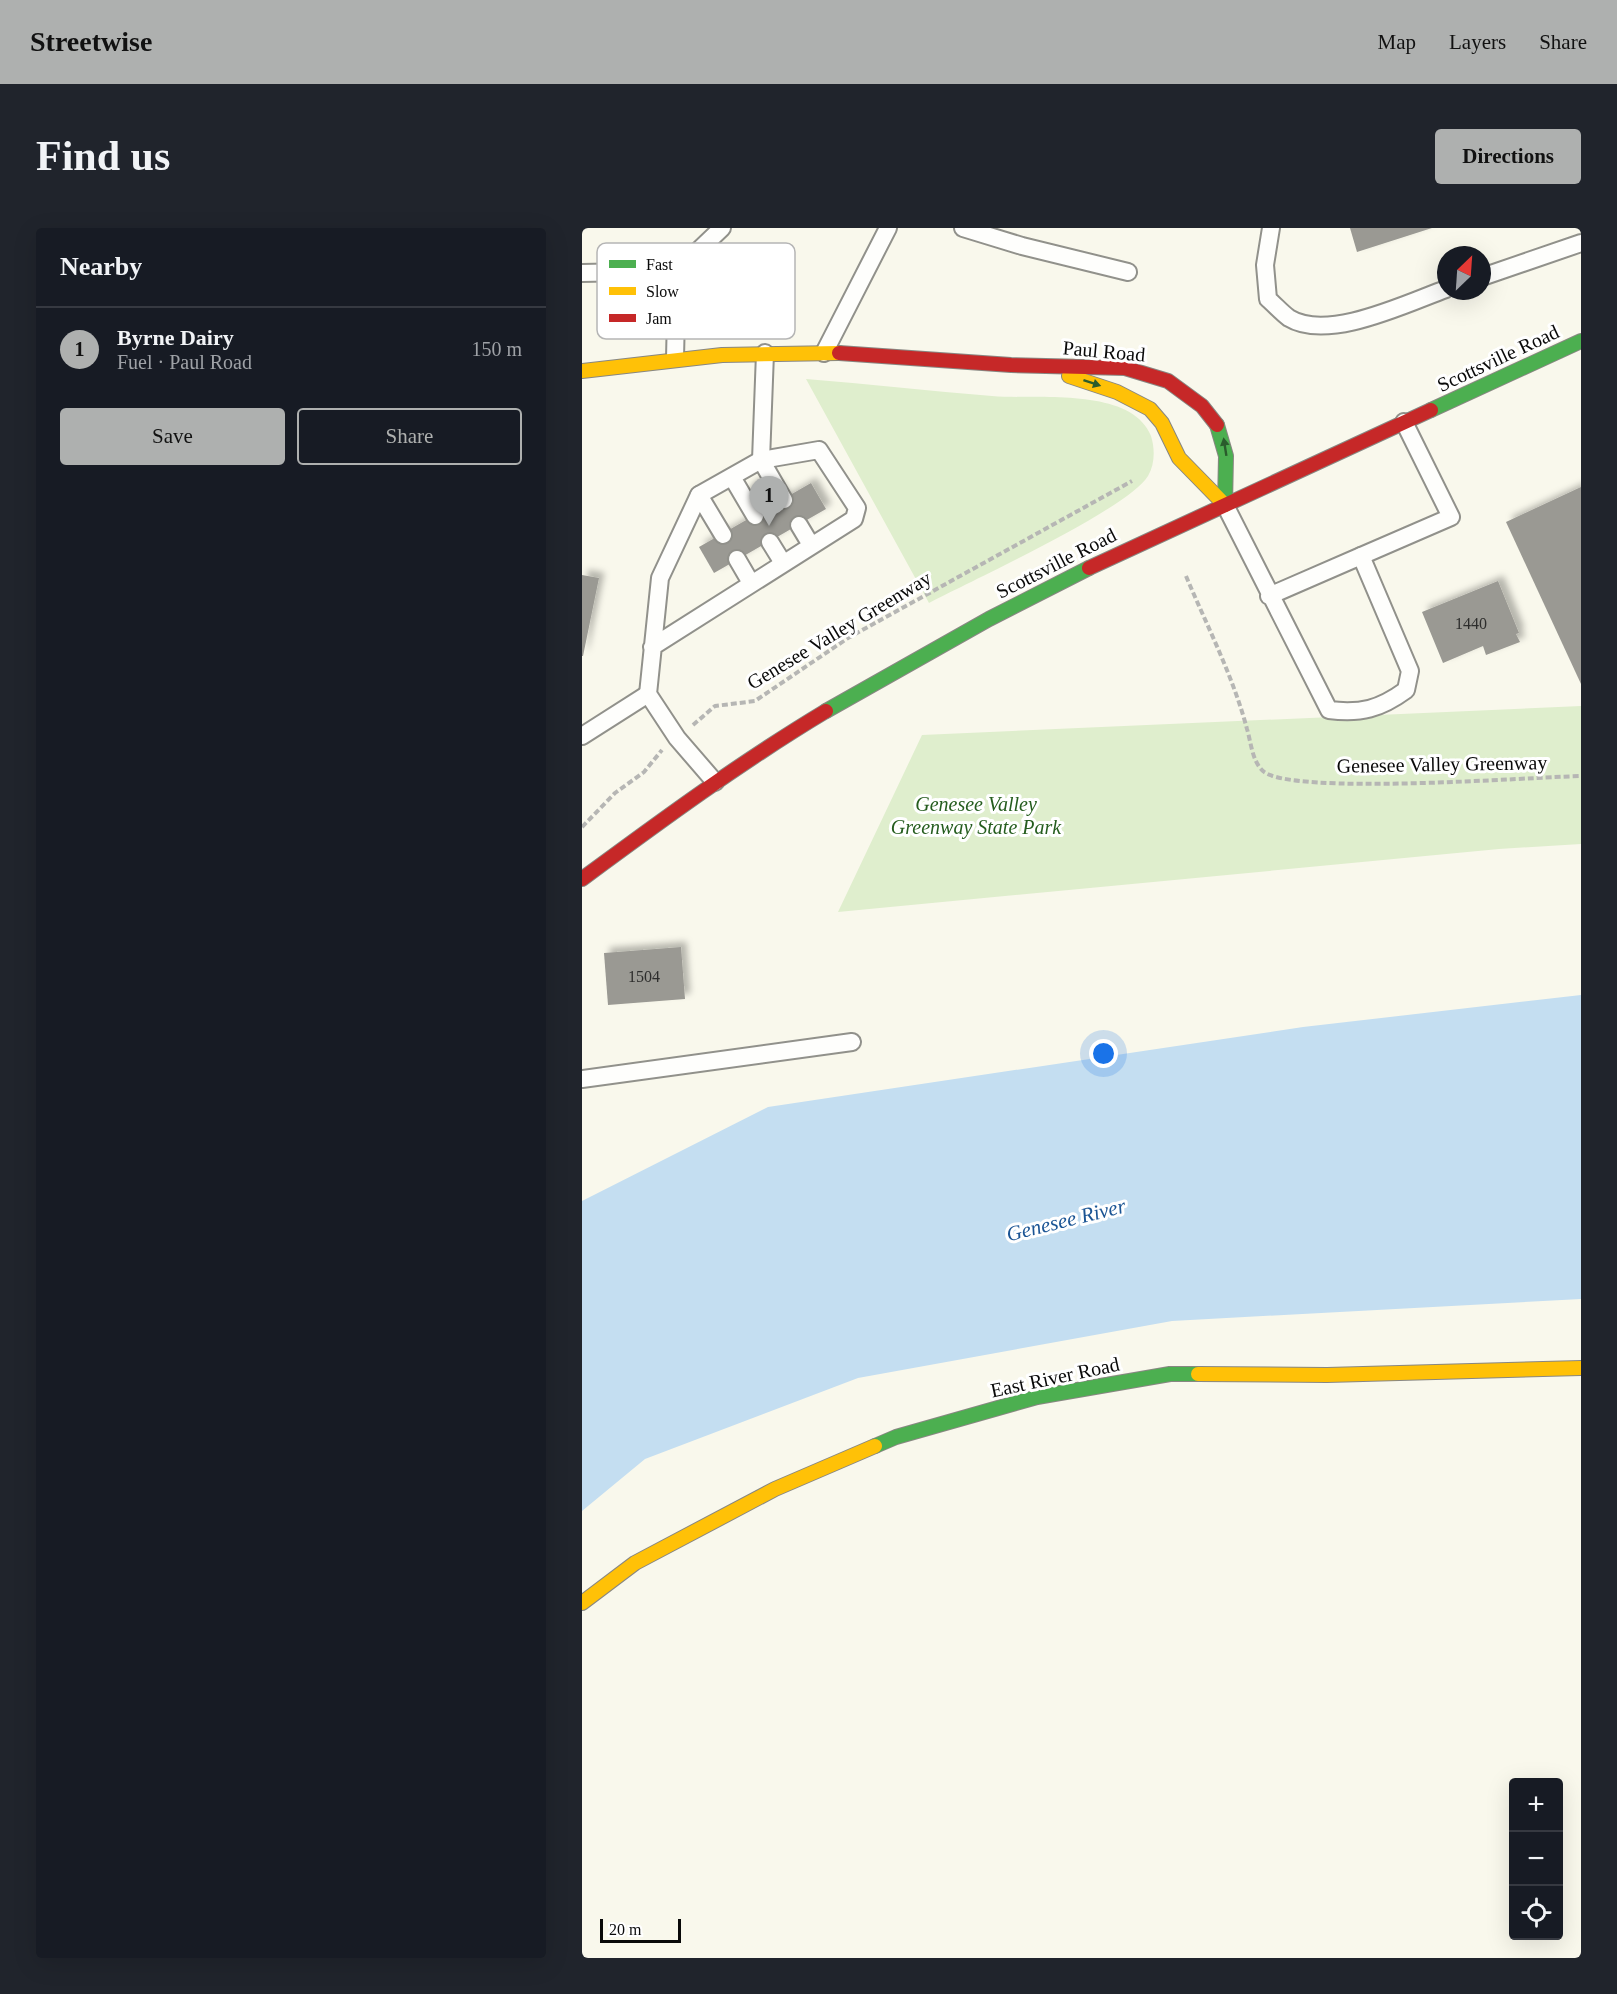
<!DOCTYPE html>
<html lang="en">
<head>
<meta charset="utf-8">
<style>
  body { margin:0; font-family:"Times New Roman",serif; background:#20242c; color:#f1f3f6 }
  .controls { position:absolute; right:18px; bottom:18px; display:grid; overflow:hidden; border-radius:6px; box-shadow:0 6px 24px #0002 }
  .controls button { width:54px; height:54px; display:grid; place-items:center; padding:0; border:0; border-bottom:2px solid #363941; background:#171b24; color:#f1f3f6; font:30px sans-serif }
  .compass { position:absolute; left:855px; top:18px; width:54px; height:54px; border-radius:50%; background:#171b24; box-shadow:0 6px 24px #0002; rotate:25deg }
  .scale { position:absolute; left:18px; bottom:15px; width:81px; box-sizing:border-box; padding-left:6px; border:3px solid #090909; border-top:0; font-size:16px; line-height:21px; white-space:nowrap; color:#090909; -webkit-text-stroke:4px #fff; paint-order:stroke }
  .you { position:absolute; left:522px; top:826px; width:21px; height:21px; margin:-15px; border:4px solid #fff; border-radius:50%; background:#1a73e8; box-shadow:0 0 0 9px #1a73e833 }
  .badge { display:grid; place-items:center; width:39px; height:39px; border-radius:50%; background:#aeb0af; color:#111; font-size:20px; font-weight:700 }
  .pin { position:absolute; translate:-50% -50px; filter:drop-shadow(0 2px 3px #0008) }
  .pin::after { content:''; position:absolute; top:32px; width:21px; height:18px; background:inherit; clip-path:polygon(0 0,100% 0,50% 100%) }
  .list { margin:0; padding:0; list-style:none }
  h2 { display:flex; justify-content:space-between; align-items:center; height:78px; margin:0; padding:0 24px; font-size:26px }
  h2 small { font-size:20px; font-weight:400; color:#9ea1a6 }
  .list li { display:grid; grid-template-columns:39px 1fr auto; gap:18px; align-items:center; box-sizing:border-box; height:84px; padding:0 24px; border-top:2px solid #363941 }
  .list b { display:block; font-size:22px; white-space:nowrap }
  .list p { margin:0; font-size:20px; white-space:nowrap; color:#9ea1a6 }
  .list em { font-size:20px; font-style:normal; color:#9ea1a6 }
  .actions { display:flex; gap:12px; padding:18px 24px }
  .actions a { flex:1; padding:14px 0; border:2px solid #aeb0af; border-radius:6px; text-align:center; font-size:21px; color:#aeb0af }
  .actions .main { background:#aeb0af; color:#111 }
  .icon { flex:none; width:33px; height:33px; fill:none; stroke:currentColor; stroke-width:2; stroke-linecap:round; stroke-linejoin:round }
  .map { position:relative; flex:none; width:999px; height:1730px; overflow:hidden; border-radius:6px }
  header { display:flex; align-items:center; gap:36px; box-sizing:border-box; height:84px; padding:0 30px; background:#aeb0af; color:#111 }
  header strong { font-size:28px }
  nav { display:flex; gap:33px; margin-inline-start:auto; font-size:21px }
  .intro { display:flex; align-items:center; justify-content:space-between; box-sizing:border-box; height:144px; padding:0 36px }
  h1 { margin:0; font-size:42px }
  .button { padding:15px 27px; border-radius:6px; background:#aeb0af; color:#111; font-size:21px; font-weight:700 }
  main { display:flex; gap:36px; padding:0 36px }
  aside { flex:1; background:#171b24; border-radius:6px; box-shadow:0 6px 24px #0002 }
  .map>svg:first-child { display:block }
</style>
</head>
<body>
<header>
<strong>Streetwise</strong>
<nav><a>Map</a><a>Layers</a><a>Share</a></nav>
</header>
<div class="intro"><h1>Find us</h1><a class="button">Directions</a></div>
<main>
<aside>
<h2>Nearby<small></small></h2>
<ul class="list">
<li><span class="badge">1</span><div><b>Byrne Dairy</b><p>Fuel · Paul Road</p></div><em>150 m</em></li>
</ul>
<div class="actions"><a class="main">Save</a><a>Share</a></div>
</aside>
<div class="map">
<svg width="999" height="1730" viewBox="0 0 999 1730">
  <defs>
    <filter id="shadow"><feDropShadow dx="5.5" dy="-5.5" stdDeviation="3" flood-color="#0004"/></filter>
  </defs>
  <rect width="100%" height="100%" fill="#f9f8ec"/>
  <g fill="#dfeecd">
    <path d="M 224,151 C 286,156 348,163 410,168 C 452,172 549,158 569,208 C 573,221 573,236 566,248 C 546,281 389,353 347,375 Z"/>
    <path d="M 999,478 L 999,616 L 917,621 L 256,684 L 340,507 Z"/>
  </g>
  <path fill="#c4def1" d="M 999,767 L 999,1071 L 590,1093 L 276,1150 L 63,1231 L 0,1283 L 0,973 L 186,879 L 721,799 Z"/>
  <g fill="#9a9993" filter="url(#shadow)">
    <path d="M 768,0 L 850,0 L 775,24 Z"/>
    <path d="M 229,255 L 244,281 L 132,345 L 117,319 Z"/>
    <path d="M 999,259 L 999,456 L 924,294 Z"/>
    <path d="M 0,347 L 17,350 L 1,428 L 0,428 Z"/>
    <path d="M 916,353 L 937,405 L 934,406 L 938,414 L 904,427 L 901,418 L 861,435 L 840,384 Z"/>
    <path d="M 99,719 L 103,771 L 26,777 L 22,725 Z"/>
  </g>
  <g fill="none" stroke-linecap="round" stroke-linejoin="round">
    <g stroke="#91918b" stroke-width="20">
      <g id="lane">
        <path d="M 381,0 L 440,18 L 546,44"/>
        <path d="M 689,0 L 683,37 L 686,71 C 693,77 700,85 707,90 C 746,114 825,75 864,61"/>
        <path d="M 95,43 L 140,0"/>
        <path d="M 0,45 L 95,43 L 93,130"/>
        <path d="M 900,49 L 999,15"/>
        <path d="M 183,125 L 179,232 L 202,272"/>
        <path d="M 242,125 L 306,0"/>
        <path d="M 150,249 L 173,288"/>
        <path d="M 117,267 L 141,307"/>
        <path d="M 643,277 L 747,482 C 779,486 798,481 824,462 L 828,443 L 779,328 L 687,368"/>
        <path d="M 217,297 L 229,317"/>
        <path d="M 188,314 L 201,335"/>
        <path d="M 779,328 L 869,289 L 822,194"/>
        <path d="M 155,331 L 169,355"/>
        <path d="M 70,419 L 272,291 L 275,280 L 237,222 L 179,232 L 117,267 L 78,350 L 66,466 L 95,510 L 133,554"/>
        <path d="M 0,508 L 66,466"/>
        <path d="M 0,851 L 270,814"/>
      </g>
    </g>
    <g stroke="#888782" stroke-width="16">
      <g id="fast">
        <path d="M 849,182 L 999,113"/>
        <path d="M 635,197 L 644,228 L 643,277"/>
        <path d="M 244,483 L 407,391 L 507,340"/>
        <path d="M 293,1218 L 314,1209 L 455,1169 L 588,1146 L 616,1146"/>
      </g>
    </g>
    <g stroke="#888782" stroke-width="16">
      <g id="slow">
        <path d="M 0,143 L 140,127 L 257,125"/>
        <path d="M 487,148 L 535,164 L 568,181 L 580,195 L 597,230 L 643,277"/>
        <path d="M 616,1146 L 745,1147 L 999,1140"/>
        <path d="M 0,1375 L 53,1335 L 193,1261 L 293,1218"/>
      </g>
    </g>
    <g stroke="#888782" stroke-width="16">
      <g id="jam">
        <path d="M 257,125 L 429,137 L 543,140 L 586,153 L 620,178 L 635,197"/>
        <path d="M 507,340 L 849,182"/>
        <path d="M 0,651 C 80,592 159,534 244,483"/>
      </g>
    </g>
    <g stroke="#b6b6b4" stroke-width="4" stroke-dasharray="6 3" stroke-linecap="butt">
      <path d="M 604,348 C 625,398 651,448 665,501 C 669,514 670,533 681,543 C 708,568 950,549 999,548"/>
      <path d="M 111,497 L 133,478 L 173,473 L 266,410 L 550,253"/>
      <path d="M 0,599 L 33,565 L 62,544 L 80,522"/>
    </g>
    <use href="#lane" stroke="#fefefc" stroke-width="16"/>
    <use href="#fast" stroke="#4caf50" stroke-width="14"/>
    <use href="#slow" stroke="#ffc107" stroke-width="14"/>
    <use href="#jam" stroke="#c62828" stroke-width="14"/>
  </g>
  <defs><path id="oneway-solid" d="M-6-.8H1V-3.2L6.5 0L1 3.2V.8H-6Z" transform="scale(1.5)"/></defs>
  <g fill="#2a5c2c">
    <use href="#oneway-solid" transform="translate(510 155) rotate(18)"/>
    <use href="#oneway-solid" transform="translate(643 219) rotate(-99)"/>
  </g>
  <g text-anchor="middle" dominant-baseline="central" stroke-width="6" stroke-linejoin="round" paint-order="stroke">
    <g font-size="16" fill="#2d2d2c">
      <text x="889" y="395">1440</text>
      <text x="62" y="748">1504</text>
    </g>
    <g font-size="20" fill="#090909" stroke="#fff">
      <text transform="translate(522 123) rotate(5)">Paul Road</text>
      <text transform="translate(916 130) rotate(-25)">Scottsville Road</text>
      <text transform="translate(474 335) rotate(-27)">Scottsville Road</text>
      <text transform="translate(257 402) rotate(-31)">Genesee Valley Greenway</text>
      <text transform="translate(860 536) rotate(-1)">Genesee Valley Greenway</text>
      <text transform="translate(473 1149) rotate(-12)">East River Road</text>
    </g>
    <g font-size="20" font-style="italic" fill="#255d1e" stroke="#fff">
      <text x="394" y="576">Genesee Valley<tspan x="394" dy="23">Greenway State Park</tspan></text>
    </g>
    <g font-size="21" font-style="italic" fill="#1a5494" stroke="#fff">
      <text transform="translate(484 992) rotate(-14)">Genesee River</text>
    </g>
  </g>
  <rect x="15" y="15" width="198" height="96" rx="9" fill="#fff" stroke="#b5b5b5" stroke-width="1.5"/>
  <rect x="27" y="32" width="27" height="8" fill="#4caf50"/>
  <rect x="27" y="59" width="27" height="8" fill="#ffc107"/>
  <rect x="27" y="86" width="27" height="8" fill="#c62828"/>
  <g font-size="16" fill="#090909">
    <text x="64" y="42">Fast</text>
    <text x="64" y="69">Slow</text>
    <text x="64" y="96">Jam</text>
  </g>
</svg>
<div class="controls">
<button>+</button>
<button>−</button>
<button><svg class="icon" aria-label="locate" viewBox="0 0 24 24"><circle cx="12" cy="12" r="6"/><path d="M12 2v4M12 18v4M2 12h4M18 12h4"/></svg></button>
</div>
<svg class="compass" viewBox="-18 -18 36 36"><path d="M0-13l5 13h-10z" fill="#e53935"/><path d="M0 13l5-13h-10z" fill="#9ea1a6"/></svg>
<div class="scale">20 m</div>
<div class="you"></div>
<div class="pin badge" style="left:187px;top:298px">1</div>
</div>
</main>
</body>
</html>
